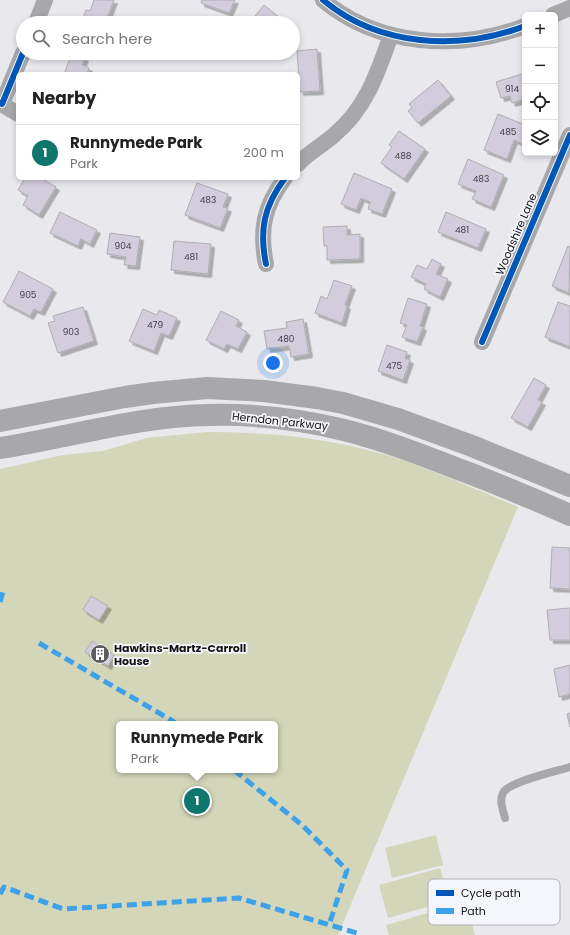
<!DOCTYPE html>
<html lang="en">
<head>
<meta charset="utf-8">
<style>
  body { margin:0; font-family:Poppins,sans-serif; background:#f6f6f6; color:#222 }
  .controls { position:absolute; right:12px; top:12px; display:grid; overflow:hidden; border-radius:6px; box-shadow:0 2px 6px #0003 }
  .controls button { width:36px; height:36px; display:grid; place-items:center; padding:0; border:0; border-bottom:1px solid #e0e0e0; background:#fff; color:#222; font:20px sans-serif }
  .you { position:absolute; left:273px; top:363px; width:14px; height:14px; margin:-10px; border:3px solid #fff; border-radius:50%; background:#1a73e8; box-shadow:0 0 0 6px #1a73e833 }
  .badge { display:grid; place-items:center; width:26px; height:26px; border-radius:50%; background:#0f766e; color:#fff; font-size:13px; font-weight:700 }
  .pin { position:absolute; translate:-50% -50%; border:2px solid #fff; box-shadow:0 1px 4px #0006 }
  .popup { position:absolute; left:116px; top:721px; width:162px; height:52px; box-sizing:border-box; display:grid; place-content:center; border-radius:6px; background:#fff; filter:drop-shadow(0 1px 3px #0005); font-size:13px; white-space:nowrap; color:#767676 }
  .popup b { font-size:15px; color:#222 }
  .popup::after { content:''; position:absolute; left:50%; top:100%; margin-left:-8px; border:8px solid transparent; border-top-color:#fff }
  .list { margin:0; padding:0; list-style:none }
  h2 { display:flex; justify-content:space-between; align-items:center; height:52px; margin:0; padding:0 16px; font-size:17px }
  h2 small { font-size:13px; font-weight:400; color:#767676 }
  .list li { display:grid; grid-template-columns:26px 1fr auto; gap:12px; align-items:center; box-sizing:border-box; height:56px; padding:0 16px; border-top:1px solid #e0e0e0 }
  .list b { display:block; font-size:15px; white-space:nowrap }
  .list p { margin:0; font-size:13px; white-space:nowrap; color:#767676 }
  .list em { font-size:13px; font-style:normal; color:#767676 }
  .icon { flex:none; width:22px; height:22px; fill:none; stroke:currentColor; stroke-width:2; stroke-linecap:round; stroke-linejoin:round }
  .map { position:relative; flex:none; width:570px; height:935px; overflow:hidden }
  .search { position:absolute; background:#fff; box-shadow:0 2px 6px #0003; left:16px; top:16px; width:284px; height:44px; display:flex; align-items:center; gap:10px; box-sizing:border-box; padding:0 14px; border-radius:22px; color:#767676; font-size:15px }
  .panel { position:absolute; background:#fff; box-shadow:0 2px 6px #0003; left:16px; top:72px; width:284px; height:108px; border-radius:6px }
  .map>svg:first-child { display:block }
</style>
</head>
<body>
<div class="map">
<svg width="570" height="935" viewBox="0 0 570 935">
  <defs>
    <filter id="shadow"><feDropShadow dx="3.5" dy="3.5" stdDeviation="0" flood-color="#0004"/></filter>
  </defs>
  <rect width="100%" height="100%" fill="#e9e9ed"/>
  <g fill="#d4d6ba" fill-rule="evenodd">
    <path d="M 207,432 C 273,432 339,439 402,460 C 442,474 480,491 518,507 L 338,935 L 0,935 L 0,469 L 63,455 L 103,451 L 146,438 ZM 119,724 L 275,724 L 275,770 L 119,770 Z"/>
    <path d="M 436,835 L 443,865 L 392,878 L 385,848 Z"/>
    <path d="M 440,868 L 449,901 L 388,918 L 379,885 Z"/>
    <path d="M 466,902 L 475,935 L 389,935 L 386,925 Z"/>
  </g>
  <g fill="#d3ccdc" stroke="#aeaeb0" filter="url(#shadow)">
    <path d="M 94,0 L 114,0 L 105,23 L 81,23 L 86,10 L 90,11 Z"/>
    <path d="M 202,0 L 235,0 L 229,13 L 201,3 Z"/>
    <path d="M 264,5 L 286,23 L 254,23 L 251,21 Z"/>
    <path d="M 317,49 L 320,91 L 300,92 L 297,51 Z"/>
    <path d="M 72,53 L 85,58 L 82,65 L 89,68 L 87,74 L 64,74 Z"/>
    <path d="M 525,73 L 525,99 L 512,103 L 510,96 L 501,98 L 496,82 Z"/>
    <path d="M 438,80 L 451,96 L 418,123 L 408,111 L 412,108 L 409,104 Z"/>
    <path d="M 498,114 L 525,125 L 525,139 L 523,144 L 514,140 L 507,159 L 484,150 Z"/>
    <path d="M 399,131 L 425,149 L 404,179 L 381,163 L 392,147 L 389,145 Z"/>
    <path d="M 468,159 L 504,175 L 491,207 L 472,199 L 476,191 L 458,184 Z"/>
    <path d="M 354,173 L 392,189 L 382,214 L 368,209 L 370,202 L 361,198 L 356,210 L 341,204 Z"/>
    <path d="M 25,178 L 41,178 L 56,187 L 39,215 L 23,205 L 28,196 L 18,190 Z"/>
    <path d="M 197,183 L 228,194 L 223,207 L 228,208 L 220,228 L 185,215 Z"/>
    <path d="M 60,212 L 97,230 L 90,244 L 81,239 L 78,246 L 50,233 Z"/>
    <path d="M 446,212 L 486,229 L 478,248 L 438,232 Z"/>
    <path d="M 347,226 L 347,235 L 360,234 L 360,259 L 327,260 L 327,246 L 324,246 L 323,227 Z"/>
    <path d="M 110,233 L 140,237 L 136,266 L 124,265 L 126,257 L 107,254 Z"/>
    <path d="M 174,241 L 211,244 L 208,274 L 171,270 Z"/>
    <path d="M 568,246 L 570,247 L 569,293 L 552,286 Z"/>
    <path d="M 432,259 L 441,264 L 436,274 L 448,279 L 440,297 L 424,289 L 426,284 L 411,277 L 417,265 L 427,269 Z"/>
    <path d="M 19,271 L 53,289 L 41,312 L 34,309 L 30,316 L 3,302 Z"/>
    <path d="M 334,280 L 352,286 L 345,305 L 347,306 L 342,323 L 315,313 L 321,296 L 327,299 Z"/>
    <path d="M 408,298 L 427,304 L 420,326 L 423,327 L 417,342 L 402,337 L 407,325 L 400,323 Z"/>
    <path d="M 558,302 L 570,306 L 570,347 L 545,337 Z"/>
    <path d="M 83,307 L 94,341 L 58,353 L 48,323 L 55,321 L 53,316 Z"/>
    <path d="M 143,309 L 157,315 L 159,310 L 177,318 L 169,336 L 161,333 L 154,351 L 129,341 Z"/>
    <path d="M 221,311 L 239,320 L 236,326 L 247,332 L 238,349 L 227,344 L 224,349 L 206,340 Z"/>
    <path d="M 303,319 L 309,354 L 291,357 L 289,346 L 267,349 L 264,331 L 287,328 L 286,322 Z"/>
    <path d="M 387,345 L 407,352 L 405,358 L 410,360 L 403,380 L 378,371 Z"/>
    <path d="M 534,378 L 546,385 L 538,400 L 542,402 L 528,427 L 511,418 Z"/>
    <path d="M 552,547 L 570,548 L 570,589 L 550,588 Z"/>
    <path d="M 91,596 L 108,606 L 99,620 L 83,610 Z"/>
    <path d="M 570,608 L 570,640 L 550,640 L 547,610 Z"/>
    <path d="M 92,641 L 114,655 L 108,666 L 85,652 Z"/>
    <path d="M 570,665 L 570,694 L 559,697 L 554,669 Z"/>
    <path d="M 570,713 L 570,727 L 567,714 Z"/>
  </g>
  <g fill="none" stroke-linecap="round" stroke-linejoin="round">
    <path stroke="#a8a8aa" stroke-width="8" d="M 505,818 C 503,810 499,801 503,793 C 508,782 557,771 570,767"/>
    <g stroke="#a8a8aa" stroke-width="16">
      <path d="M 323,0 C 379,47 459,51 525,26"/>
      <path d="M 553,15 L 570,8"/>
      <path d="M 36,23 L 45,0"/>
      <path d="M 0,103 L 18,114"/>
      <path d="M 2,104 L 23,53"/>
      <path d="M 298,164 C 308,153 323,145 334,135 C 366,109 378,72 391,35"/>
      <path d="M 266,264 C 259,230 264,206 285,178"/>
      <path d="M 482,342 L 570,135"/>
    </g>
    <g stroke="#a8a8aa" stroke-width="22">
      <path d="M 0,421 L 125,397 L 153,393 L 207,388 L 264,391 L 317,398 L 343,403 L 398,419 L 472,446 L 570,486"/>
      <path d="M 0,448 C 70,437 138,416 209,415 C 254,414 300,419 344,430 C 384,440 422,455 461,470 C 498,484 534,499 570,515"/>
    </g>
    <g stroke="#3da2ea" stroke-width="5" stroke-dasharray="10 5" stroke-linecap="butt">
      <path d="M 0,602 L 4,588"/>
      <path d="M 39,643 L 171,720 L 177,724"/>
      <path d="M 234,770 L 302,825 L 347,870 L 329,925"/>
      <path d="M 0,894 L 4,887 L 63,909 L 239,898 L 357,933 L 359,935"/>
    </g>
    <g stroke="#f5f6fb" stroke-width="8">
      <g id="cycleway">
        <path d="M 323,0 C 379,47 459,51 525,26"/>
        <path d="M 0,103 L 2,104 L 23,53"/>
        <path d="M 266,264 C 259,230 264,206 285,178"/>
        <path d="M 482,342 L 570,135"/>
      </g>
    </g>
    <use href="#cycleway" stroke="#0057b8" stroke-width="6"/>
  </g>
  <defs>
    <g id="building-disc" transform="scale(1)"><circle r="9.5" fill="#5e5e61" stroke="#f5f6fb"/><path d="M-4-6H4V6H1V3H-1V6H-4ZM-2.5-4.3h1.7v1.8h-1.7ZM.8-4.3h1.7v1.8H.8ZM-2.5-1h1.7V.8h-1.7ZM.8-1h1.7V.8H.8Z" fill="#fff"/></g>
  </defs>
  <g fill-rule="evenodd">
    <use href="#building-disc" x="100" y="654"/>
  </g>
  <g text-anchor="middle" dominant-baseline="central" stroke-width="3.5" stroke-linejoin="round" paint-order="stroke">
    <g font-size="9" fill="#434147">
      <text x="512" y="89">914</text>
      <text x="508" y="132">485</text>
      <text x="403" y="156">488</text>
      <text x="481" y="179">483</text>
      <text x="208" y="200">483</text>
      <text x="462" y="230">481</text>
      <text x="123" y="246">904</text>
      <text x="191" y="257">481</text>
      <text x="28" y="295">905</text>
      <text x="155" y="325">479</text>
      <text x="71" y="332">903</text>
      <text x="286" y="339">480</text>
      <text x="394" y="366">475</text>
    </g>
    <g font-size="11" fill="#131315" stroke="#f5f6fb">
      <text transform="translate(516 234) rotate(-67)">Woodshire Lane</text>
      <text transform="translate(280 421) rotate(6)">Herndon Parkway</text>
    </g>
    <g font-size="11" font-weight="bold" fill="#131315" stroke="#f5f6fb" text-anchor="start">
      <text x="114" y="648">Hawkins-Martz-Carroll<tspan x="114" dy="13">House</tspan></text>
    </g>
  </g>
  <rect x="428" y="879" width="132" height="46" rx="6" fill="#f5f6fb" stroke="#b1b2b6" stroke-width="1"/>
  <rect x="436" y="890" width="18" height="6" fill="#0057b8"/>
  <rect x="436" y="908" width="18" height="6" fill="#3da2ea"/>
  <g font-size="11" fill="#131315">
    <text x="461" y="897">Cycle path</text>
    <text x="461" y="915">Path</text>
  </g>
</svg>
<div class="controls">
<button>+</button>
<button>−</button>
<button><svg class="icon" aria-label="locate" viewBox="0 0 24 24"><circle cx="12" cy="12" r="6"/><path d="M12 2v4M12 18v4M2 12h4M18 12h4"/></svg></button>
<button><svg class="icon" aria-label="layers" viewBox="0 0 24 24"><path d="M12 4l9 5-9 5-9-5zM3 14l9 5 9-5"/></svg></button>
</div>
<div class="you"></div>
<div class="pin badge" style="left:197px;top:801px">1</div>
<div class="popup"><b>Runnymede Park</b>Park</div>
<div class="search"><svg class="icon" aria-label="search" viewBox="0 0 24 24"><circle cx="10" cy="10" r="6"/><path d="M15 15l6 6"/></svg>Search here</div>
<section class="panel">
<h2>Nearby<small></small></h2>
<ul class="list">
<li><span class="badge">1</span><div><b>Runnymede Park</b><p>Park</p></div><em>200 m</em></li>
</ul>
</section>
</div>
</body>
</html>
